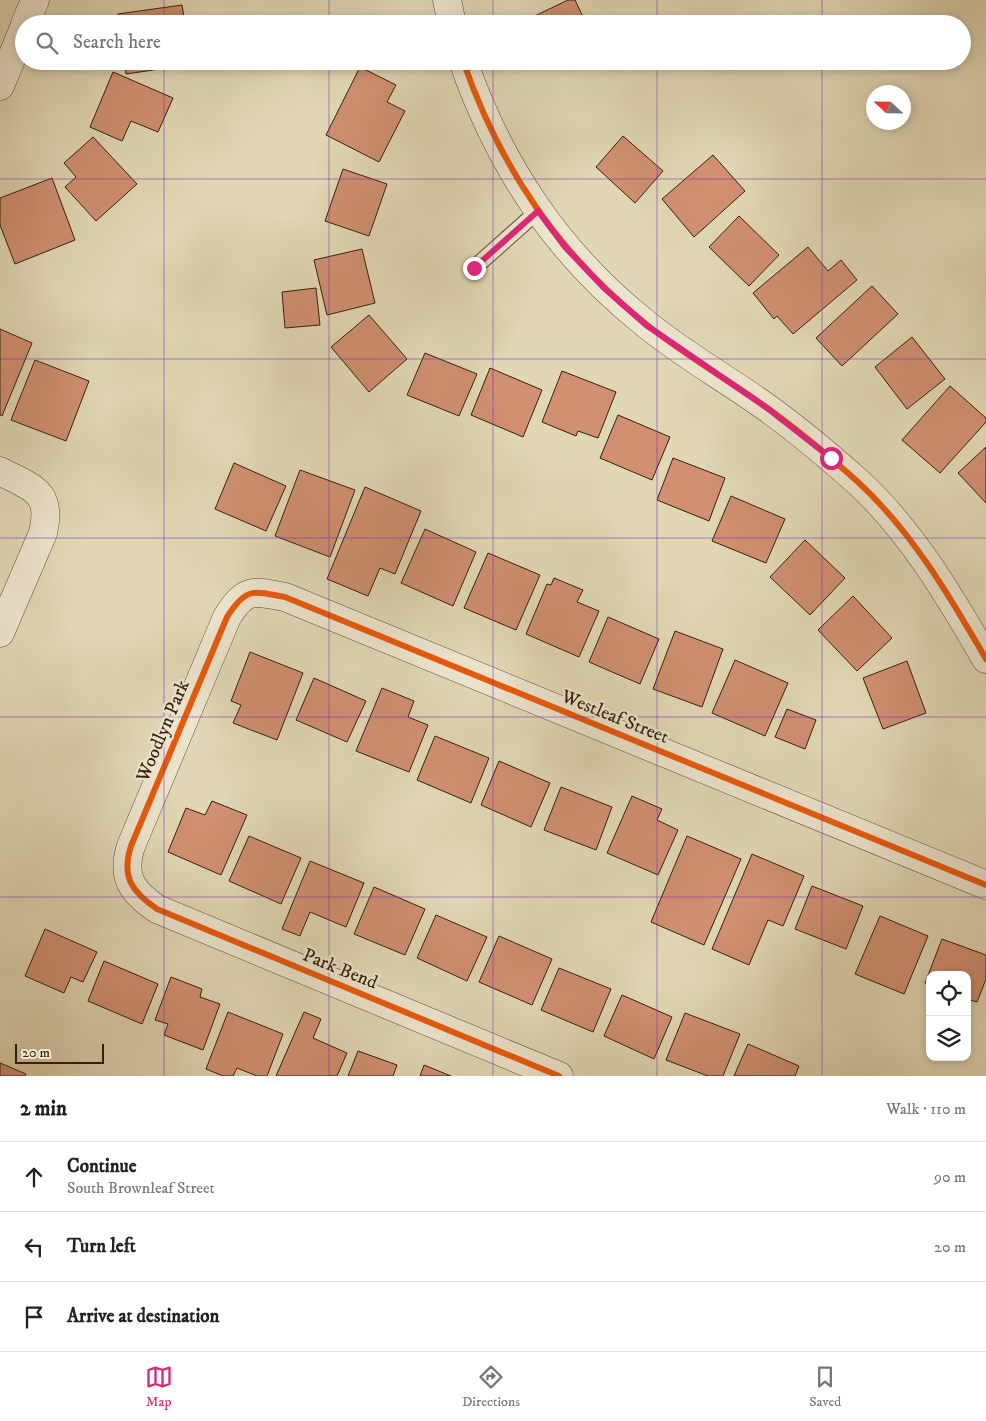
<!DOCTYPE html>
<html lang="en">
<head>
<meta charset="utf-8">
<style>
  body { margin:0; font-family:"IM FELL DW Pica",serif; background:#f2f2f2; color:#222 }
  .controls { position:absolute; right:15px; bottom:15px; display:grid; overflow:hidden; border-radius:10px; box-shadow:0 2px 8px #0003 }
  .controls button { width:45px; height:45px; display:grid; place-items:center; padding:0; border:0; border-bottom:1px solid #e0e0e0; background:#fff; color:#222; font:25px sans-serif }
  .compass { position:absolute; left:866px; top:85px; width:45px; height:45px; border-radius:50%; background:#fff; box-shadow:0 2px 8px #0003; rotate:292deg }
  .scale { position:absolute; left:15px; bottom:12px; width:89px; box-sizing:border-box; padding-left:5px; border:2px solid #371f0e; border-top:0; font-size:14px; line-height:18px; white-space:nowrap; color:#371f0e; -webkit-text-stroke:4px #ece5ce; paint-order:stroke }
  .stop { position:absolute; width:15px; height:15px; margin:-11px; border:4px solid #db2777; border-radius:50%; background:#fff }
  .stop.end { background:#db2777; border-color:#fff; box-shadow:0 1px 5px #0008 }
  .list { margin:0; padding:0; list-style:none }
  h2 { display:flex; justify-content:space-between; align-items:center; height:65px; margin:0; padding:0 20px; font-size:21px }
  h2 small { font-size:16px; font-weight:400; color:#767676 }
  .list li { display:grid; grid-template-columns:32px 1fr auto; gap:15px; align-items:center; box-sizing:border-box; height:70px; padding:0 20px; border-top:1px solid #e0e0e0 }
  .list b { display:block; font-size:19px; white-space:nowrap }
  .list p { margin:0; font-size:16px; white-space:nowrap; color:#767676 }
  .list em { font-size:16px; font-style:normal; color:#767676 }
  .icon { flex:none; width:28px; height:28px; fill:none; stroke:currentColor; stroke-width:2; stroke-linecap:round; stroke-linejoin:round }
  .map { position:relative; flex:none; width:986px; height:1076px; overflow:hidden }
  .search { position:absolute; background:#fff; box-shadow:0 2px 8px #0003; left:15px; right:15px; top:15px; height:55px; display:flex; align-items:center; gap:12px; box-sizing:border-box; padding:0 18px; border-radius:28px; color:#767676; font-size:19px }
  .sheet { height:275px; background:#fff }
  nav { display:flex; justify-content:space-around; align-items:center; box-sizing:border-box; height:70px; border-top:1px solid #e0e0e0; background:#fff; font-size:14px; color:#767676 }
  nav a { display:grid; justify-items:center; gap:2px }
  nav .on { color:#db2777 }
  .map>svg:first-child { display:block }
</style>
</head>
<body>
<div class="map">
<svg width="986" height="1076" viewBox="0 0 986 1076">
  <rect width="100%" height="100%" fill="#e1d7b4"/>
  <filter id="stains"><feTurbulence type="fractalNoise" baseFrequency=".004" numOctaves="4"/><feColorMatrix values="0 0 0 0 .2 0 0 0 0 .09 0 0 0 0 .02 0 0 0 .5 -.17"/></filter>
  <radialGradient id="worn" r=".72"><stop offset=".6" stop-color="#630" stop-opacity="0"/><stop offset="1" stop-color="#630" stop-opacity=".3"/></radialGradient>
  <g fill="#d09071" stroke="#371f0e">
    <path d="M 568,0 L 575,0 L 586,23 L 518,24 Z"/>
    <path d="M 182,5 L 185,24 L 120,24 L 118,14 Z"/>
    <path d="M 125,61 L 172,61 L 173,67 L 126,74 Z"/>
    <path d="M 535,61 L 558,61 L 539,70 Z"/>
    <path d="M 360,67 L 396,85 L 387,102 L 405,111 L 379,162 L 326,135 Z"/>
    <path d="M 113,72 L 173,98 L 158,132 L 131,121 L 122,141 L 90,127 Z"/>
    <path d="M 623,136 L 663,171 L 635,203 L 596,167 Z"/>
    <path d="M 93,137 L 137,184 L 96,221 L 65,187 L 76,177 L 64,163 Z"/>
    <path d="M 713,155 L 745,191 L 694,237 L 662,199 Z"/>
    <path d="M 343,169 L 387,184 L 369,236 L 325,221 Z"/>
    <path d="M 52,178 L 75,240 L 15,264 L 0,225 L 0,198 Z"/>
    <path d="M 739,216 L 779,255 L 749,286 L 709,247 Z"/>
    <path d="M 808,247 L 828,271 L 841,260 L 857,280 L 793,334 L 777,316 L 774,319 L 753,293 Z"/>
    <path d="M 362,249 L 375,303 L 327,315 L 314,260 Z"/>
    <path d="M 872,286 L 898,314 L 842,366 L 816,338 Z"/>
    <path d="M 316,288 L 320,325 L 285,328 L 282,292 Z"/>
    <path d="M 369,315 L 407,359 L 369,392 L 331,347 Z"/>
    <path d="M 0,329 L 32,343 L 2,416 L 0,415 Z"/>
    <path d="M 912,337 L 945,379 L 907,409 L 875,367 Z"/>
    <path d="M 425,353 L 477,374 L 459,416 L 407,395 Z"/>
    <path d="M 35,360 L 89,381 L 66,441 L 11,420 Z"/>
    <path d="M 490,368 L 542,390 L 523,437 L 471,415 Z"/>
    <path d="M 562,371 L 616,392 L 598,438 L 578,431 L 576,436 L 542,422 Z"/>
    <path d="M 950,386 L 986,418 L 986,422 L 940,473 L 902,440 Z"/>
    <path d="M 618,415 L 670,437 L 652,480 L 600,458 Z"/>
    <path d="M 986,447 L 986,503 L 958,473 Z"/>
    <path d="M 673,458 L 725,478 L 709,521 L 657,500 Z"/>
    <path d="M 234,463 L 286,486 L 266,531 L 215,509 Z"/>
    <path d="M 300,470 L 355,490 L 330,557 L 275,536 Z"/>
    <path d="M 365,487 L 421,511 L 395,574 L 380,568 L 368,596 L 327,579 Z"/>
    <path d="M 731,496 L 785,519 L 766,563 L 712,541 Z"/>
    <path d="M 425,529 L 476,552 L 453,606 L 401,583 Z"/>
    <path d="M 805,540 L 845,578 L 810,615 L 770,577 Z"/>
    <path d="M 488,553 L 540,575 L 516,630 L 464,608 Z"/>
    <path d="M 554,578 L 583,590 L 577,602 L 599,611 L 579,657 L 526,634 L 547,584 L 551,585 Z"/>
    <path d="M 853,596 L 892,638 L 857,671 L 818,630 Z"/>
    <path d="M 608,617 L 659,639 L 640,684 L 589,662 Z"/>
    <path d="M 675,631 L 723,649 L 702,707 L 653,689 Z"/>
    <path d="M 250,652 L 303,673 L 277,740 L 233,723 L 241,705 L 231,701 Z"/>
    <path d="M 735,660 L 788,683 L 765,736 L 712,713 Z"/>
    <path d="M 907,661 L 926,713 L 883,729 L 863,678 Z"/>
    <path d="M 314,678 L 366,701 L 347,742 L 296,720 Z"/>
    <path d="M 382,688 L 414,701 L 408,717 L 428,725 L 409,772 L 356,751 Z"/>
    <path d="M 787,709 L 816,720 L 805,749 L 775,737 Z"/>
    <path d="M 435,736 L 489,758 L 471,803 L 417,780 Z"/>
    <path d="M 499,761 L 550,783 L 531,827 L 481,805 Z"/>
    <path d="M 561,787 L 612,807 L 596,850 L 544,830 Z"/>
    <path d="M 632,796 L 662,809 L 657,820 L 678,830 L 658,875 L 607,853 Z"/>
    <path d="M 212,801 L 247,815 L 221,875 L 168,852 L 186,808 L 205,815 Z"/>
    <path d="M 249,836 L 301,858 L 281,904 L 229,881 Z"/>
    <path d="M 687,836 L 741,859 L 704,945 L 651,922 Z"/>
    <path d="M 752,854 L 804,876 L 783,926 L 768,920 L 749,965 L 712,949 Z"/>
    <path d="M 310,861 L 364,883 L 346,927 L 310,912 L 300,936 L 282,929 Z"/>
    <path d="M 812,886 L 863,906 L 846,949 L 795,929 Z"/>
    <path d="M 374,887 L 425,909 L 405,955 L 354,934 Z"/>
    <path d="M 436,915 L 487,937 L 467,981 L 417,958 Z"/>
    <path d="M 880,916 L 928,936 L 904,994 L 855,974 Z"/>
    <path d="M 45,929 L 97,952 L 83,982 L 71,977 L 64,993 L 25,976 Z"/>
    <path d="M 499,936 L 552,959 L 532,1005 L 479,982 Z"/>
    <path d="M 942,939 L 986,955 L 986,979 L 977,1002 L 967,999 L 967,975 L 930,975 L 930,984 L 925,983 Z"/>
    <path d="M 104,961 L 158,984 L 142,1024 L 88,1001 Z"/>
    <path d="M 559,968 L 611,989 L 593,1032 L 541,1010 Z"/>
    <path d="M 171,977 L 202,989 L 200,997 L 220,1004 L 203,1050 L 164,1035 L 168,1024 L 155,1020 Z"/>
    <path d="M 622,995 L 672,1017 L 654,1059 L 604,1036 Z"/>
    <path d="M 228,1012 L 283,1034 L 267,1076 L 257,1076 L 237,1068 L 233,1076 L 223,1076 L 206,1069 Z"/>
    <path d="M 304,1012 L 321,1019 L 313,1038 L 347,1053 L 337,1076 L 276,1076 Z"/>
    <path d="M 685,1013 L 740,1034 L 723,1076 L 708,1076 L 666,1060 Z"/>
    <path d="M 748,1044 L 799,1066 L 795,1076 L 734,1076 Z"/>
    <path d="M 358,1051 L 397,1065 L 393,1076 L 348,1076 Z"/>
    <path d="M 0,1063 L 26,1074 L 25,1076 L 0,1076 Z"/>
    <path d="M 424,1065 L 451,1076 L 420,1076 Z"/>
  </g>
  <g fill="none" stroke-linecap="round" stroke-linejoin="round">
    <g stroke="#624d38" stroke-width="17">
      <path id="lane" d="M 474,268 L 538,211"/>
    </g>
    <g stroke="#624d38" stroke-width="29">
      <g id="street">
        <path d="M 447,0 L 452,24"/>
        <path d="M 25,24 L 35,0"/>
        <path d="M 463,61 C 500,167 558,254 646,324 C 684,355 727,379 766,407 C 798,430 829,456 858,482 C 912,532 949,595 986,659"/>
        <path d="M 0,86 L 24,28"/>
        <path d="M 0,471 C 32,488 53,491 43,533 L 0,633"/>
        <path d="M 559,1076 L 157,909 C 132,892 121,877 131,846 L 227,617 C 246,587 253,591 285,597 L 986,885"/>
      </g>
    </g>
    <use href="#lane" stroke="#ece5ce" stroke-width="15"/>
    <use href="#street" stroke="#ece5ce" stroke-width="28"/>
    <g stroke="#ece5ce" stroke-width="9">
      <g id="cycleway">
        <path d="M 463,61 C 500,167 558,254 646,324 C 684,355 727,379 766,407 C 798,430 829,456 858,482 C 912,532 949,595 986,659"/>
        <path d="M 559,1076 L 157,909 C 132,892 121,877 131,846 L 227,617 C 246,587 253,591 285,597 L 986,885"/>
      </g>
    </g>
    <use href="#cycleway" stroke="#e8590c" stroke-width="6"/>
  </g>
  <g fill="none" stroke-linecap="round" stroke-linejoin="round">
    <path stroke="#db2777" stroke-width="6" d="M 474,268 L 538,211 L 565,247 L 604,288 L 646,325 L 767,408 L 831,458"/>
  </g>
  <path fill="none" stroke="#7b2cbf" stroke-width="1" stroke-opacity="0.55" d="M 164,0 L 164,24M 329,0 L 329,24M 493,0 L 493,24M 657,0 L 657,24M 822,0 L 822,24M 164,61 L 164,1076M 329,61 L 329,1076M 493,61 L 493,1076M 657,61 L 657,1076M 822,61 L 822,1076M 0,179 L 986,179M 0,359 L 986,359M 0,538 L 986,538M 0,717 L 986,717M 0,897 L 986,897"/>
  <g text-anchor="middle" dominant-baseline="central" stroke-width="4.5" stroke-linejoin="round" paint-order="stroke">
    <g font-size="19" fill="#371f0e" stroke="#ece5ce">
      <text transform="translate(615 717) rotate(22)">Westleaf Street</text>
      <text transform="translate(163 731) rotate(-67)">Woodlyn Park</text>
      <text transform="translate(340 969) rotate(22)">Park Bend</text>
    </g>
  </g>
  <rect width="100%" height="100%" filter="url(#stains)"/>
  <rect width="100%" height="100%" fill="url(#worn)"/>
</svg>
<div class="controls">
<button><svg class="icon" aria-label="locate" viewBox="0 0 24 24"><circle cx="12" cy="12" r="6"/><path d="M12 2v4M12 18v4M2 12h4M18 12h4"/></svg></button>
<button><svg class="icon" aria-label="layers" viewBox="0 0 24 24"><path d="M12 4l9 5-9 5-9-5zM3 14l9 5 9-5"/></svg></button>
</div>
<svg class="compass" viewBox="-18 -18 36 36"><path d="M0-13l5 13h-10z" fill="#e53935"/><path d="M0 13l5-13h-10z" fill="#767676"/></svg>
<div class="scale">20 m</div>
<div class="stop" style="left:831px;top:458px"></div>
<div class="stop end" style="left:474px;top:268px"></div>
<div class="search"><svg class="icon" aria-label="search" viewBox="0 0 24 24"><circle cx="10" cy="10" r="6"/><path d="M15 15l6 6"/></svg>Search here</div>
</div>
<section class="sheet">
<h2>2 min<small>Walk · 110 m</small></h2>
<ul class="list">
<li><svg class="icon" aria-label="ahead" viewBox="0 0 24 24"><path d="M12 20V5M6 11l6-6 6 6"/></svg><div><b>Continue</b><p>South Brownleaf Street</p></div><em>90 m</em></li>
<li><svg class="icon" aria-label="left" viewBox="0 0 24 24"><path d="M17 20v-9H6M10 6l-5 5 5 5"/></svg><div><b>Turn left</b></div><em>20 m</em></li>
<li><svg class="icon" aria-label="arrive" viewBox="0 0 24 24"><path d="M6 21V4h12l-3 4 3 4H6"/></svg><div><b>Arrive at destination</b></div></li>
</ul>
</section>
<nav>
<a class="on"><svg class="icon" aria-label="map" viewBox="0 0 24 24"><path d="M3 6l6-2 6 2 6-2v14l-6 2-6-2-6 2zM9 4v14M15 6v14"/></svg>Map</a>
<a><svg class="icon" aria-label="directions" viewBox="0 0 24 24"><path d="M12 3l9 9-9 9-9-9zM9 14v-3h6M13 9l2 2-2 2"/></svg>Directions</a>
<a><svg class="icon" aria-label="saved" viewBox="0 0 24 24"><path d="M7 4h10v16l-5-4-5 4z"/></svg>Saved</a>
</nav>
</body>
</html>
